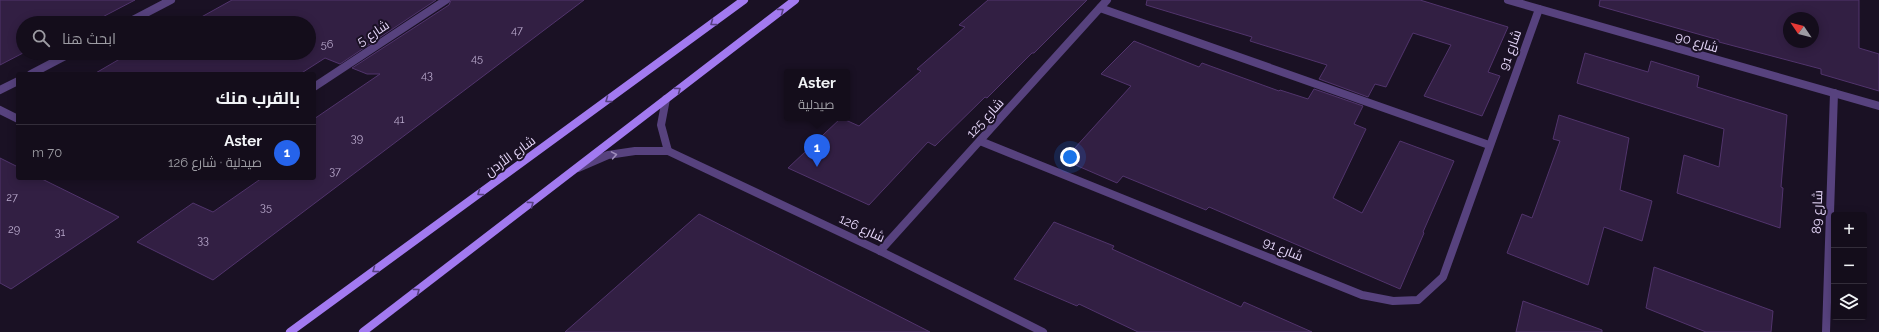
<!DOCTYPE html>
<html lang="ar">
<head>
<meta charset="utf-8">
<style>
  body { margin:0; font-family:Raleway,Cairo,sans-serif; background:#1d1624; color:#f1f3f6; direction:rtl }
  .controls { position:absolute; right:12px; bottom:12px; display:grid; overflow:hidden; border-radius:4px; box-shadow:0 2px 10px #0003 }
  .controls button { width:36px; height:36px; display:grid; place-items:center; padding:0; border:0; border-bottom:1px solid #332d3a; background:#140d1b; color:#f1f3f6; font:20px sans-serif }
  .compass { position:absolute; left:1783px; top:12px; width:36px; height:36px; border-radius:50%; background:#140d1b; box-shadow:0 2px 10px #0003; rotate:305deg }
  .you { position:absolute; left:1070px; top:157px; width:14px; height:14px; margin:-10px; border:3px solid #fff; border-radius:50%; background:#1a73e8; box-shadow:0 0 0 6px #1a73e833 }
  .badge { display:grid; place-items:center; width:26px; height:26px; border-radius:50%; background:#2563eb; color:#fff; font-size:13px; font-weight:700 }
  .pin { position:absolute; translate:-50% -33px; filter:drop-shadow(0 1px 2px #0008) }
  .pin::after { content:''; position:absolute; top:21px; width:14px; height:12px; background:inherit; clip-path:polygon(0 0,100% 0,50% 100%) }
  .popup { position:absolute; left:784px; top:69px; width:66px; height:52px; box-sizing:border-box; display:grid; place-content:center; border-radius:4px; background:#140d1b; filter:drop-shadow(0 1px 3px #0005); font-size:13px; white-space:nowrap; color:#9d9ca3 }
  .popup b { font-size:15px; color:#f1f3f6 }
  .popup::after { content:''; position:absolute; left:50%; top:100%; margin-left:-8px; border:8px solid transparent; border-top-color:#140d1b }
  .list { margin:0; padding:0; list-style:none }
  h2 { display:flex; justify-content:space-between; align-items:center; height:52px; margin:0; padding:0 16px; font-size:17px }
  h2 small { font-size:13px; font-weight:400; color:#9d9ca3 }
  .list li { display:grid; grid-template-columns:26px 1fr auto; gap:12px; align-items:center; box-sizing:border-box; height:56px; padding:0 16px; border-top:1px solid #332d3a }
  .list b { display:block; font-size:15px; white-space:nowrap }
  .list p { margin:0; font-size:13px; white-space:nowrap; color:#9d9ca3 }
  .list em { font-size:13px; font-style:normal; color:#9d9ca3 }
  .icon { flex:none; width:22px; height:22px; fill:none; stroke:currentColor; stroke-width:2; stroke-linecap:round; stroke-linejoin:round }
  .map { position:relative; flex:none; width:1879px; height:332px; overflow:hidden; direction:ltr }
  .search { position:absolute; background:#140d1b; box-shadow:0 2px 10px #0003; left:16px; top:16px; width:300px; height:44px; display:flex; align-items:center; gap:10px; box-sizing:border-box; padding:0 14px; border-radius:22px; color:#9d9ca3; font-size:15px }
  .panel { position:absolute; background:#140d1b; box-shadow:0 2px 10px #0003; left:16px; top:72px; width:300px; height:108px; border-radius:4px; direction:rtl }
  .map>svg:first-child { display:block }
</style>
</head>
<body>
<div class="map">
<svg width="1879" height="332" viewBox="0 0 1879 332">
  <rect width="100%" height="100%" fill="#1a1124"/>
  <g fill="#321f43" stroke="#51346c" fill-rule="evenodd">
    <path d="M 0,0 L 135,0 L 91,23 L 23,23 L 23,53 L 0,65 Z"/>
    <path d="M 232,0 L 436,0 L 340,64 L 325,58 L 300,74 L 94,74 L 130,53 L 309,53 L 309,23 L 183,23 L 191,19 L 196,20 Z"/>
    <path d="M 451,0 L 584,0 L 213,280 L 137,242 L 193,203 L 213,212 L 262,178 L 314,178 L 314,119 L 380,74 L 367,74 L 352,68 L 449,5 Z"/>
    <path d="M 988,0 L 1087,0 L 1034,53 L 1032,53 L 987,98 L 985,97 L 935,146 L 928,142 L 869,205 L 788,168 L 841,118 L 859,126 L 921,71 L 917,69 L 965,27 L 959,25 Z"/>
    <path d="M 1147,0 L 1420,0 L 1508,27 L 1488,72 L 1500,76 L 1482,116 L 1424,96 L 1451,45 L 1413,33 L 1386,87 L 1375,84 L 1368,97 L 1319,79 L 1327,65 L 1250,41 L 1252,37 L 1146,5 Z"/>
    <path d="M 1600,0 L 1859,0 L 1859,48 L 1879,54 L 1879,91 L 1821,74 L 1821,69 L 1719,42 L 1719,40 L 1599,6 ZM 1789,18 L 1813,18 L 1813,42 L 1789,42 Z"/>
    <path d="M 1134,41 L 1199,67 L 1202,63 L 1279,91 L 1280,90 L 1308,99 L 1314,89 L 1363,106 L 1354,124 L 1366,129 L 1333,198 L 1362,213 L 1400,141 L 1454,161 L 1423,232 L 1424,233 L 1400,289 L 1209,207 L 1206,210 L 1123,176 L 1117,183 L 1064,160 L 1131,86 L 1101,74 Z"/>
    <path d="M 1585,53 L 1648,72 L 1651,61 L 1699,76 L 1697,87 L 1787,115 L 1781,187 L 1783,188 L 1780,228 L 1677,193 L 1684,155 L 1719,167 L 1724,129 L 1577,83 Z"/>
    <path d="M 1559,115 L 1629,138 L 1620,190 L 1652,201 L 1642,241 L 1604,227 L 1588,285 L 1507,253 L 1522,214 L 1532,218 L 1560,141 L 1553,139 Z"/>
    <path d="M 0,158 L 18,167 L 18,178 L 40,178 L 119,217 L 11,289 L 0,283 Z"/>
    <path d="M 699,214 L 930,332 L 565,332 Z"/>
    <path d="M 1054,222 L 1114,246 L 1112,249 L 1241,307 L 1244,302 L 1312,332 L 1138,332 L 1079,304 L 1077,306 L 1014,279 Z"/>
    <path d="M 1654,267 L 1773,311 L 1771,332 L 1706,332 L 1646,308 Z"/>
    <path d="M 1523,301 L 1602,330 L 1602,332 L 1516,332 Z"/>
  </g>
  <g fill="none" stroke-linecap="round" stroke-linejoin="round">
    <g stroke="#57427e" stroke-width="8">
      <path d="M 1508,0 L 1879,106"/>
      <path d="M 1100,8 L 1489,145"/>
      <path d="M 127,23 L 171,0"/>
      <path d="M 31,74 L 71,53"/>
      <path d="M 314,87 L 446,0"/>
      <path d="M 0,90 L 18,81"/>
      <path d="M 666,99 L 661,125 L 668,151"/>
      <path d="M 0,110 L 18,119"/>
      <path d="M 980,141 L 1362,295 L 1393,301 L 1418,300 L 1443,277 L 1539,9"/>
      <path d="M 578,168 L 608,155 L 635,151 L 668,151 L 880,251 L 1043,332"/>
      <path d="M 880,251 L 1107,0"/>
      <path d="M 1826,332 L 1834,93"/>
    </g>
    <g stroke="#a27af0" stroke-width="8">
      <path d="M 290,332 L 744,0"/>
      <path d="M 363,332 L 795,0"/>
    </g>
  </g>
  <defs><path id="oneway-chevron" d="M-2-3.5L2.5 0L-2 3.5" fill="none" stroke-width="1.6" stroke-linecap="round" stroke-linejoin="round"/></defs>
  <g stroke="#574080">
    <use href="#oneway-chevron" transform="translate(781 11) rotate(-37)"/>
    <use href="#oneway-chevron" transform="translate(713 23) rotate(144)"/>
    <use href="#oneway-chevron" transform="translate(678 90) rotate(-37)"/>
    <use href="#oneway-chevron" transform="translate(608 100) rotate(144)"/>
    <use href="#oneway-chevron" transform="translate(480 193) rotate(144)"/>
    <use href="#oneway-chevron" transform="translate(531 204) rotate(-37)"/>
    <use href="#oneway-chevron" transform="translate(375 270) rotate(144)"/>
    <use href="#oneway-chevron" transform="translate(417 291) rotate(-37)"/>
  </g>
  <use stroke="#9f8dbc" href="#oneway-chevron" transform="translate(614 155) rotate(-10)"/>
  <g text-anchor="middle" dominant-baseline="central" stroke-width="4" stroke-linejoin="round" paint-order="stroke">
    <g font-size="11" fill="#baaacd">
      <text x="517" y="30">47</text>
      <text x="327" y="44">56</text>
      <text x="477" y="58">45</text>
      <text x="427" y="75">43</text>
      <text x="399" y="119">41</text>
      <text x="357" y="138">39</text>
      <text x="335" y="171">37</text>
      <text x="12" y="197">27</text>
      <text x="266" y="207">35</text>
      <text x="14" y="229">29</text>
      <text x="60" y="232">31</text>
      <text x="203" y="240">33</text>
    </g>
    <g font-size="13" fill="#e7d8fb" stroke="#1a1124">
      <text transform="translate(373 33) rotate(-33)">شارع 5</text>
      <text transform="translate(1697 42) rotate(16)">شارع 90</text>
      <text transform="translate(1510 50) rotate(-70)">شارع 91</text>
      <text transform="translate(985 118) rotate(-48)">شارع 125</text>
      <text transform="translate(510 156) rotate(-36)">شارع الأردن</text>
      <text transform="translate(1817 212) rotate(-88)">شارع 89</text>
      <text transform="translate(862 228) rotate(25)">شارع 126</text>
      <text transform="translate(1283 249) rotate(22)">شارع 91</text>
    </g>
  </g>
</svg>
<div class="controls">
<button>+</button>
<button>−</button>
<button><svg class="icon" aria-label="layers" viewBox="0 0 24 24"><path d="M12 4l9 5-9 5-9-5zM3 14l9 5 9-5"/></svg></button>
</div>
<svg class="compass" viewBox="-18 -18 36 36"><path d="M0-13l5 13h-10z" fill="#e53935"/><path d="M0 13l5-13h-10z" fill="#9d9ca3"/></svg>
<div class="you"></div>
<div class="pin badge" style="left:817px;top:167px">1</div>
<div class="popup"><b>Aster</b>صيدلية</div>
<div class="search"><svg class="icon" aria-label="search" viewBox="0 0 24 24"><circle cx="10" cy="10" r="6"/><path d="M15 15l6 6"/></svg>ابحث هنا</div>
<section class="panel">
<h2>بالقرب منك<small></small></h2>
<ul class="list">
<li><span class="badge">1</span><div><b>Aster</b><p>صيدلية · شارع 126</p></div><em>70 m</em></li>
</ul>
</section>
</div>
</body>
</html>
